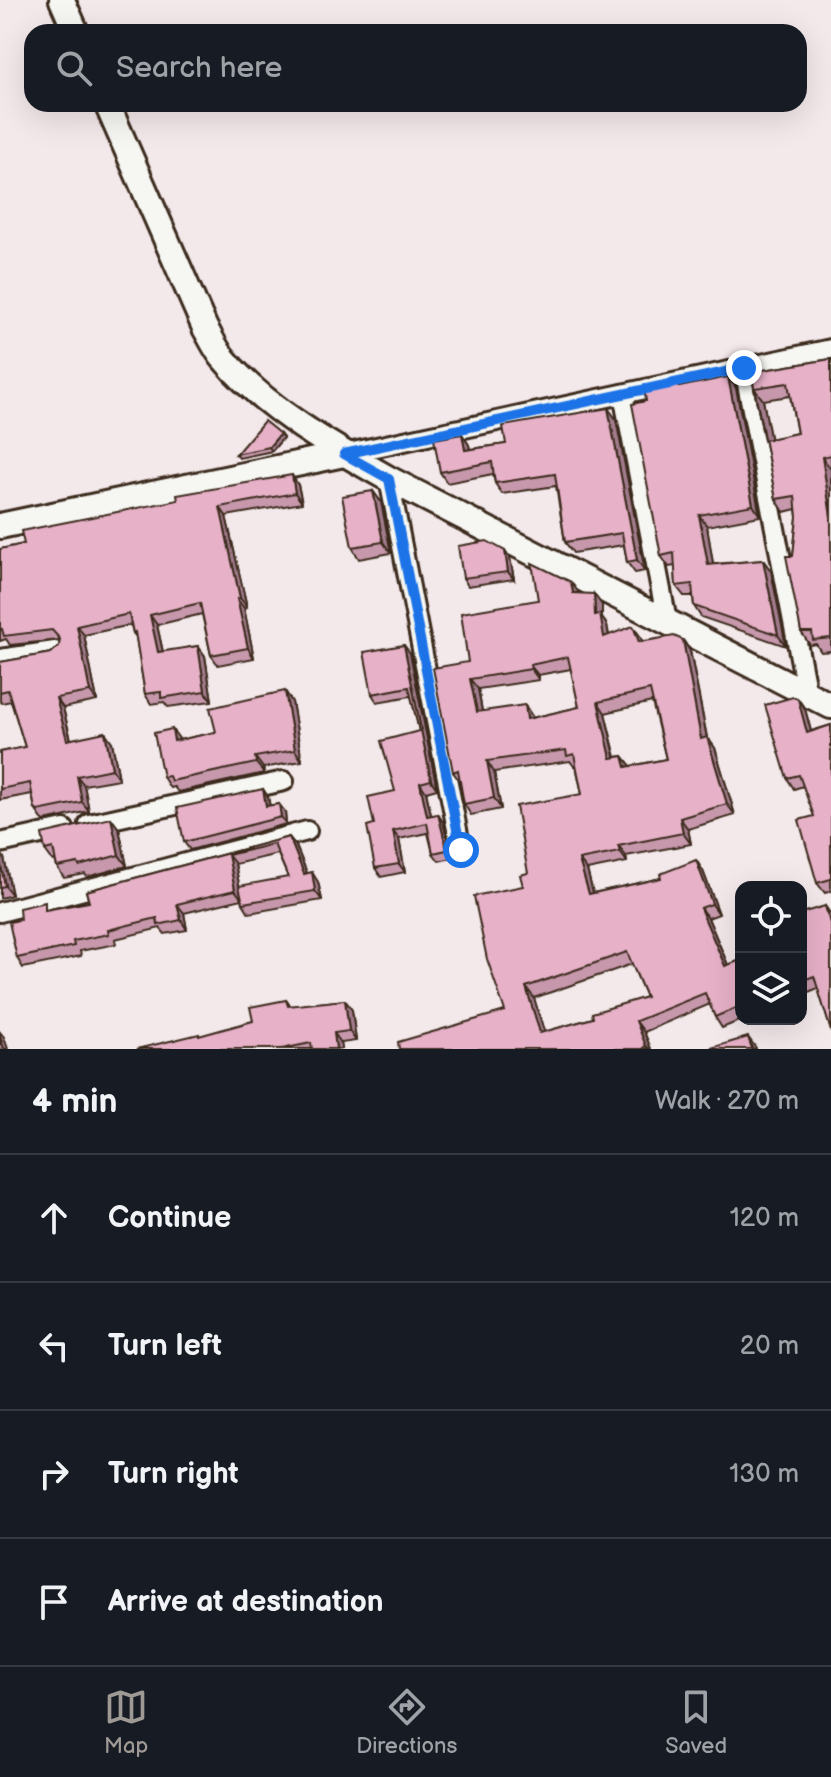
<!DOCTYPE html>
<html lang="en">
<head>
<meta charset="utf-8">
<style>
  body { margin:0; font-family:"Balsamiq Sans",sans-serif; background:#20242c; color:#f1f3f6 }
  .controls { position:absolute; right:24px; bottom:24px; display:grid; overflow:hidden; border-radius:16px; box-shadow:0 8px 32px #0002 }
  .controls button { width:72px; height:72px; display:grid; place-items:center; padding:0; border:0; border-bottom:2px solid #363941; background:#171b24; color:#f1f3f6; font:40px sans-serif }
  .stop { position:absolute; width:24px; height:24px; margin:-18px; border:6px solid #1a73e8; border-radius:50%; background:#fff }
  .stop.end { background:#1a73e8; border-color:#fff; box-shadow:0 2px 8px #0008 }
  .list { margin:0; padding:0; list-style:none }
  h2 { display:flex; justify-content:space-between; align-items:center; height:104px; margin:0; padding:0 32px; font-size:34px }
  h2 small { font-size:26px; font-weight:400; color:#9ea1a6 }
  .list li { display:grid; grid-template-columns:52px 1fr auto; gap:24px; align-items:center; box-sizing:border-box; height:128px; padding:0 32px; border-top:2px solid #363941 }
  .list b { display:block; font-size:30px; white-space:nowrap }
  .list em { font-size:26px; font-style:normal; color:#9ea1a6 }
  .icon { flex:none; width:44px; height:44px; fill:none; stroke:currentColor; stroke-width:2; stroke-linecap:round; stroke-linejoin:round }
  .map { position:relative; flex:none; width:831px; height:1049px; overflow:hidden }
  .search { position:absolute; background:#171b24; box-shadow:0 8px 32px #0002; left:24px; right:24px; top:24px; height:88px; display:flex; align-items:center; gap:20px; box-sizing:border-box; padding:0 28px; border-radius:24px; color:#9ea1a6; font-size:30px }
  .sheet { height:616px; background:#171b24 }
  nav { display:flex; justify-content:space-around; align-items:center; box-sizing:border-box; height:112px; border-top:2px solid #363941; background:#171b24; font-size:22px; color:#9ea1a6 }
  nav a { display:grid; justify-items:center; gap:4px }
  nav .on { color:#9f9995 }
  .map>svg:first-child { display:block }
</style>
</head>
<body>
<div class="map">
<svg width="831" height="1049" viewBox="0 0 831 1049">
  <rect width="100%" height="100%" fill="#f3e8ea"/>
  <filter id="ink" filterUnits="userSpaceOnUse"><feTurbulence type="fractalNoise" baseFrequency=".0125" numOctaves="2"/><feDisplacementMap in="SourceGraphic" scale="16" xChannelSelector="R" yChannelSelector="G"/><feConvolveMatrix kernelMatrix="1 2 1 2 8 2 1 2 1" color-interpolation-filters="sRGB"/></filter>
  <g filter="url(#ink)">
    <g fill="none" stroke-linecap="round" stroke-linejoin="round">
      <g stroke="#3b2a1e" stroke-width="24">
        <g id="street">
          <path d="M 744,368 L 807,694"/>
          <path d="M 623,394 L 667,621"/>
          <path d="M 344,454 L 831,349"/>
          <path d="M 389,479 L 461,850"/>
          <path d="M 0,659 L 55,651"/>
          <path d="M 89,824 L 284,781"/>
          <path d="M 0,843 L 64,829"/>
          <path d="M 0,912 L 307,831"/>
        </g>
      </g>
      <g stroke="#3b2a1e" stroke-width="30">
        <g id="secondary">
          <path d="M 62,0 L 76,32"/>
          <path d="M 107,104 L 205,328 C 211,338 216,350 224,359 C 264,408 334,448 389,479 L 831,706"/>
          <path d="M 0,526 L 344,454"/>
        </g>
      </g>
      <use href="#street" stroke="#f6f6f2" stroke-width="18"/>
      <use href="#secondary" stroke="#f6f6f2" stroke-width="24"/>
    </g>
    <g fill="#c798ac" stroke="#3b2a1e" stroke-width="2" fill-rule="evenodd">
      <path d="M 831,359 L 831,651 L 821,652 L 816,644 L 810,645 L 801,632 L 793,556 L 797,517 L 796,509 L 784,512 L 776,499 L 751,372 ZM 790,396 L 797,433 L 770,439 L 763,400 Z"/>
      <path d="M 728,377 L 736,388 L 760,516 L 707,526 L 713,564 L 763,560 L 771,571 L 786,646 L 701,617 L 694,606 L 693,596 L 684,596 L 676,586 L 675,566 L 669,567 L 661,556 L 682,386 Z"/>
      <path d="M 616,419 L 645,571 L 635,573 L 627,562 L 624,545 L 573,553 L 565,542 L 556,486 L 502,494 L 495,483 L 493,474 L 447,483 L 440,472 L 462,434 L 469,445 L 470,449 L 506,444 Z"/>
      <path d="M 280,434 L 283,438 L 272,451 L 239,458 L 236,454 Z"/>
      <path d="M 298,485 L 302,503 L 226,516 L 247,607 L 244,608 L 254,658 L 218,665 L 211,655 L 202,614 L 157,625 L 163,652 L 198,646 L 205,656 L 212,701 L 168,707 L 164,702 L 151,704 L 145,694 L 136,637 L 133,633 L 131,625 L 84,635 L 97,701 L 63,708 L 71,739 L 112,742 L 119,779 L 84,785 L 89,811 L 45,821 L 42,819 L 35,809 L 32,794 L 0,800 L 0,752 L 25,747 L 11,701 L 2,703 L 0,701 L 0,662 L 51,653 L 59,646 L 60,641 L 59,640 L 10,645 L 6,639 L 0,641 L 0,549 Z"/>
      <path d="M 373,491 L 381,502 L 391,553 L 359,559 L 352,547 Z"/>
      <path d="M 510,558 L 514,579 L 468,586 L 463,578 Z"/>
      <path d="M 579,594 L 602,605 L 602,618 L 607,625 L 609,635 L 640,636 L 642,641 L 683,640 L 690,651 L 707,737 L 715,748 L 735,815 L 688,829 L 691,844 L 626,856 L 627,862 L 587,870 L 593,893 L 661,878 L 696,860 L 703,871 L 719,914 L 708,918 L 728,965 L 741,960 L 741,1019 L 744,1019 L 722,1028 L 715,1017 L 710,1004 L 644,1032 L 651,1049 L 399,1049 L 505,1011 L 523,886 L 528,873 L 582,794 L 576,766 L 574,766 L 570,761 L 494,772 L 501,809 L 471,815 L 464,804 L 460,782 L 453,772 L 468,662 ZM 571,669 L 579,707 L 532,718 L 532,716 L 482,711 L 478,689 L 539,680 L 538,675 ZM 652,702 L 666,759 L 631,766 L 623,756 L 616,757 L 605,713 ZM 632,964 L 646,997 L 593,1018 L 544,1032 L 534,998 Z"/>
      <path d="M 410,653 L 437,789 L 426,792 L 431,815 L 443,822 L 452,858 L 439,861 L 433,853 L 428,833 L 399,839 L 405,872 L 381,877 L 375,868 L 374,824 L 395,791 L 419,731 L 411,696 L 377,702 L 372,694 Z"/>
      <path d="M 285,691 L 292,702 L 302,761 L 263,768 L 264,773 L 178,792 L 174,787 L 170,788 L 163,777 L 179,740 L 216,732 Z"/>
      <path d="M 798,699 L 805,709 L 811,731 L 831,725 L 831,891 L 825,893 L 817,883 L 814,816 L 803,786 L 794,789 L 787,778 Z"/>
      <path d="M 263,789 L 268,797 L 270,806 L 279,804 L 285,812 L 286,824 L 190,850 L 184,842 Z"/>
      <path d="M 111,818 L 119,829 L 127,866 L 87,877 L 85,874 L 64,878 L 57,867 L 55,860 L 53,861 L 45,850 Z"/>
      <path d="M 289,837 L 296,846 L 307,873 L 318,882 L 322,900 L 249,913 L 243,903 L 288,877 L 278,854 L 235,864 L 242,899 L 184,913 L 187,930 L 165,934 L 160,928 L 115,939 L 116,944 L 80,951 L 81,956 L 23,968 L 17,958 L 20,920 L 50,909 L 89,902 L 86,891 Z"/>
      <path d="M 0,852 L 4,858 L 12,895 L 0,898 Z"/>
      <path d="M 825,906 L 831,915 L 831,1031 L 818,988 L 801,995 L 801,936 Z"/>
      <path d="M 286,1000 L 291,1006 L 345,1000 L 352,1010 L 356,1041 L 341,1043 L 342,1049 L 137,1049 L 200,1036 L 253,1021 Z"/>
    </g>
    <g fill="#a27c8c" stroke="#3b2a1e" stroke-width="2">
      <path d="M 728,377 L 736,388 L 760,516 L 753,505 Z"/>
      <path d="M 754,388 L 763,400 L 773,452 L 764,440 Z"/>
      <path d="M 608,408 L 616,419 L 645,571 L 637,560 Z"/>
      <path d="M 280,434 L 283,438 L 272,451 L 269,447 Z"/>
      <path d="M 462,434 L 469,445 L 472,461 L 465,450 Z"/>
      <path d="M 822,457 L 831,469 L 831,517 Z"/>
      <path d="M 292,475 L 298,485 L 302,503 L 295,493 Z"/>
      <path d="M 373,491 L 381,502 L 391,553 L 383,542 Z"/>
      <path d="M 220,507 L 226,516 L 247,607 L 240,598 Z"/>
      <path d="M 699,515 L 707,526 L 715,576 L 708,565 Z"/>
      <path d="M 505,551 L 510,558 L 514,579 L 508,572 Z"/>
      <path d="M 763,560 L 771,571 L 786,646 L 778,635 Z"/>
      <path d="M 571,582 L 579,593 L 573,593 Z"/>
      <path d="M 594,594 L 602,605 L 602,618 L 607,625 L 611,648 L 604,637 L 595,615 Z"/>
      <path d="M 237,599 L 244,608 L 254,658 L 248,648 Z"/>
      <path d="M 150,615 L 157,625 L 165,662 L 158,652 Z"/>
      <path d="M 77,626 L 84,635 L 97,701 L 90,692 Z"/>
      <path d="M 633,626 L 640,636 L 647,652 L 639,642 Z"/>
      <path d="M 683,640 L 690,651 L 709,749 L 701,739 Z"/>
      <path d="M 404,645 L 410,653 L 437,789 L 431,780 Z"/>
      <path d="M 198,646 L 205,656 L 212,701 L 205,691 Z"/>
      <path d="M 530,665 L 538,675 L 539,680 L 531,669 Z"/>
      <path d="M 470,679 L 478,689 L 484,723 L 477,712 Z"/>
      <path d="M 285,691 L 292,702 L 302,761 L 295,750 Z"/>
      <path d="M 56,698 L 63,708 L 73,749 L 67,740 Z"/>
      <path d="M 798,699 L 805,709 L 814,743 L 807,733 Z"/>
      <path d="M 598,702 L 605,713 L 618,769 L 611,758 Z"/>
      <path d="M 525,705 L 532,716 L 534,730 L 527,719 Z"/>
      <path d="M 172,729 L 180,740 L 174,741 Z"/>
      <path d="M 105,732 L 112,742 L 119,779 L 112,769 Z"/>
      <path d="M 707,737 L 715,748 L 735,815 L 727,804 Z"/>
      <path d="M 623,756 L 631,766 L 626,767 Z"/>
      <path d="M 255,757 L 263,768 L 264,773 L 256,763 Z"/>
      <path d="M 487,761 L 494,772 L 501,809 L 494,798 Z"/>
      <path d="M 77,776 L 84,785 L 89,811 L 82,802 Z"/>
      <path d="M 420,783 L 426,792 L 433,824 L 427,816 Z"/>
      <path d="M 263,789 L 268,797 L 271,814 L 266,806 Z"/>
      <path d="M 279,804 L 285,812 L 286,824 L 281,817 Z"/>
      <path d="M 438,814 L 443,822 L 452,858 L 447,850 Z"/>
      <path d="M 111,818 L 119,829 L 127,866 L 119,855 Z"/>
      <path d="M 680,818 L 688,829 L 691,844 L 683,833 Z"/>
      <path d="M 393,831 L 399,839 L 405,872 L 399,864 Z"/>
      <path d="M 289,837 L 296,846 L 311,883 L 304,874 Z"/>
      <path d="M 618,846 L 626,856 L 627,862 L 620,852 Z"/>
      <path d="M 0,852 L 4,858 L 12,895 L 5,886 L 0,861 Z"/>
      <path d="M 228,855 L 235,864 L 242,899 L 235,890 Z"/>
      <path d="M 579,860 L 587,870 L 596,905 L 589,894 Z"/>
      <path d="M 696,860 L 703,871 L 719,914 L 712,904 Z"/>
      <path d="M 312,872 L 318,882 L 322,900 L 315,891 Z"/>
      <path d="M 177,904 L 184,913 L 187,930 L 181,920 Z"/>
      <path d="M 825,906 L 831,915 L 831,927 Z"/>
      <path d="M 700,908 L 708,918 L 733,977 L 725,966 Z"/>
      <path d="M 526,987 L 534,998 L 548,1044 L 540,1033 Z"/>
      <path d="M 345,1000 L 352,1010 L 356,1041 L 349,1031 Z"/>
      <path d="M 636,1021 L 644,1032 L 651,1049 L 649,1049 L 646,1046 Z"/>
      <path d="M 0,1032 L 4,1037 L 8,1049 L 4,1049 L 0,1037 Z"/>
      <path d="M 334,1033 L 341,1043 L 342,1049 L 336,1049 Z"/>
      <path d="M 748,1037 L 756,1048 L 756,1049 L 752,1049 Z"/>
    </g>
    <g fill="#e7b1c8" stroke="#3b2a1e" stroke-width="2" fill-rule="evenodd">
      <path d="M 831,359 L 831,455 L 822,457 L 831,517 L 831,638 L 813,640 L 812,632 L 801,632 L 786,556 L 793,556 L 797,517 L 795,496 L 776,499 L 751,372 ZM 788,383 L 797,433 L 764,440 L 754,388 Z"/>
      <path d="M 728,377 L 753,505 L 699,515 L 708,565 L 763,560 L 778,635 L 694,606 L 692,584 L 676,586 L 674,553 L 661,556 L 632,404 L 646,401 L 644,389 L 678,382 L 679,387 Z"/>
      <path d="M 608,408 L 637,560 L 627,562 L 622,533 L 565,542 L 555,474 L 495,483 L 492,462 L 440,472 L 434,439 L 462,434 L 465,450 L 506,444 L 503,426 Z"/>
      <path d="M 264,421 L 280,434 L 269,447 L 236,454 Z"/>
      <path d="M 292,475 L 295,493 L 220,507 L 240,598 L 237,599 L 248,648 L 211,655 L 200,603 L 150,615 L 158,652 L 198,646 L 205,691 L 161,698 L 161,692 L 145,694 L 135,632 L 133,633 L 129,614 L 77,626 L 90,692 L 56,698 L 67,740 L 105,732 L 112,769 L 77,776 L 82,802 L 38,811 L 35,809 L 30,783 L 0,789 L 0,752 L 25,747 L 8,690 L 0,692 L 0,662 L 51,653 L 59,646 L 60,639 L 52,630 L 4,636 L 2,629 L 0,630 L 0,549 L 24,544 L 21,531 L 178,500 L 177,495 Z"/>
      <path d="M 373,491 L 383,542 L 352,547 L 342,496 Z"/>
      <path d="M 487,541 L 505,551 L 508,572 L 463,578 L 458,546 Z"/>
      <path d="M 532,563 L 571,582 L 573,593 L 594,594 L 595,615 L 600,614 L 604,637 L 633,626 L 639,642 L 674,636 L 683,640 L 701,739 L 707,737 L 727,804 L 680,818 L 683,833 L 618,846 L 620,852 L 579,860 L 589,894 L 661,878 L 660,874 L 696,860 L 712,904 L 700,908 L 725,966 L 741,960 L 741,1006 L 715,1017 L 705,993 L 636,1021 L 646,1046 L 644,1047 L 644,1049 L 399,1049 L 398,1042 L 505,1011 L 487,959 L 474,896 L 523,886 L 520,875 L 528,873 L 516,806 L 582,794 L 574,754 L 567,756 L 566,750 L 487,761 L 494,798 L 464,804 L 458,770 L 453,772 L 433,668 L 468,662 L 461,613 L 538,600 ZM 568,657 L 579,707 L 527,719 L 525,705 L 477,712 L 470,679 L 531,669 L 530,665 ZM 650,690 L 666,759 L 626,767 L 623,756 L 611,758 L 598,702 ZM 627,952 L 646,997 L 592,1013 L 593,1018 L 540,1033 L 526,987 Z"/>
      <path d="M 404,645 L 431,780 L 420,783 L 427,816 L 438,814 L 447,850 L 433,853 L 427,823 L 393,831 L 399,864 L 375,868 L 367,826 L 374,824 L 368,797 L 395,791 L 381,741 L 419,731 L 409,687 L 372,694 L 364,652 Z"/>
      <path d="M 285,691 L 295,750 L 255,757 L 256,763 L 171,781 L 169,776 L 163,777 L 154,733 L 172,729 L 174,741 L 216,732 L 210,708 Z"/>
      <path d="M 793,697 L 798,699 L 807,733 L 831,725 L 831,879 L 817,883 L 799,820 L 814,816 L 799,775 L 787,778 L 765,705 Z"/>
      <path d="M 263,789 L 266,806 L 279,804 L 281,817 L 184,842 L 177,808 Z"/>
      <path d="M 111,818 L 119,855 L 79,866 L 78,863 L 57,867 L 53,848 L 45,850 L 42,834 Z"/>
      <path d="M 289,837 L 304,874 L 312,872 L 315,891 L 243,903 L 239,886 L 288,877 L 274,844 L 228,855 L 235,890 L 177,904 L 181,920 L 158,925 L 157,918 L 108,930 L 109,934 L 73,941 L 74,946 L 17,958 L 9,922 L 20,920 L 19,908 L 45,902 L 45,910 L 89,902 L 86,891 Z"/>
      <path d="M 0,861 L 5,886 L 0,887 Z"/>
      <path d="M 825,906 L 831,927 L 831,1031 L 814,976 L 801,981 L 801,913 Z"/>
      <path d="M 286,1000 L 288,1006 L 345,1000 L 349,1031 L 334,1033 L 336,1049 L 312,1049 L 311,1043 L 282,1049 L 137,1049 L 199,1034 L 199,1036 L 253,1021 L 250,1007 Z"/>
      <path d="M 0,1037 L 4,1049 L 0,1049 Z"/>
      <path d="M 748,1037 L 752,1049 L 708,1049 Z"/>
    </g>
  </g>
  <g fill="none" stroke-linecap="round" stroke-linejoin="round" filter="url(#ink)">
    <path stroke="#1a73e8" stroke-width="10" d="M 461,850 L 389,479 L 344,454 L 744,368"/>
  </g>
</svg>
<div class="controls">
<button><svg class="icon" aria-label="locate" viewBox="0 0 24 24"><circle cx="12" cy="12" r="6"/><path d="M12 2v4M12 18v4M2 12h4M18 12h4"/></svg></button>
<button><svg class="icon" aria-label="layers" viewBox="0 0 24 24"><path d="M12 4l9 5-9 5-9-5zM3 14l9 5 9-5"/></svg></button>
</div>
<div class="stop" style="left:461px;top:850px"></div>
<div class="stop end" style="left:744px;top:368px"></div>
<div class="search"><svg class="icon" aria-label="search" viewBox="0 0 24 24"><circle cx="10" cy="10" r="6"/><path d="M15 15l6 6"/></svg>Search here</div>
</div>
<section class="sheet">
<h2>4 min<small>Walk · 270 m</small></h2>
<ul class="list">
<li><svg class="icon" aria-label="ahead" viewBox="0 0 24 24"><path d="M12 20V5M6 11l6-6 6 6"/></svg><div><b>Continue</b></div><em>120 m</em></li>
<li><svg class="icon" aria-label="left" viewBox="0 0 24 24"><path d="M17 20v-9H6M10 6l-5 5 5 5"/></svg><div><b>Turn left</b></div><em>20 m</em></li>
<li><svg class="icon" aria-label="right" viewBox="0 0 24 24"><path d="M7 20v-9h11M14 6l5 5-5 5"/></svg><div><b>Turn right</b></div><em>130 m</em></li>
<li><svg class="icon" aria-label="arrive" viewBox="0 0 24 24"><path d="M6 21V4h12l-3 4 3 4H6"/></svg><div><b>Arrive at destination</b></div></li>
</ul>
</section>
<nav>
<a class="on"><svg class="icon" aria-label="map" viewBox="0 0 24 24"><path d="M3 6l6-2 6 2 6-2v14l-6 2-6-2-6 2zM9 4v14M15 6v14"/></svg>Map</a>
<a><svg class="icon" aria-label="directions" viewBox="0 0 24 24"><path d="M12 3l9 9-9 9-9-9zM9 14v-3h6M13 9l2 2-2 2"/></svg>Directions</a>
<a><svg class="icon" aria-label="saved" viewBox="0 0 24 24"><path d="M7 4h10v16l-5-4-5 4z"/></svg>Saved</a>
</nav>
</body>
</html>
